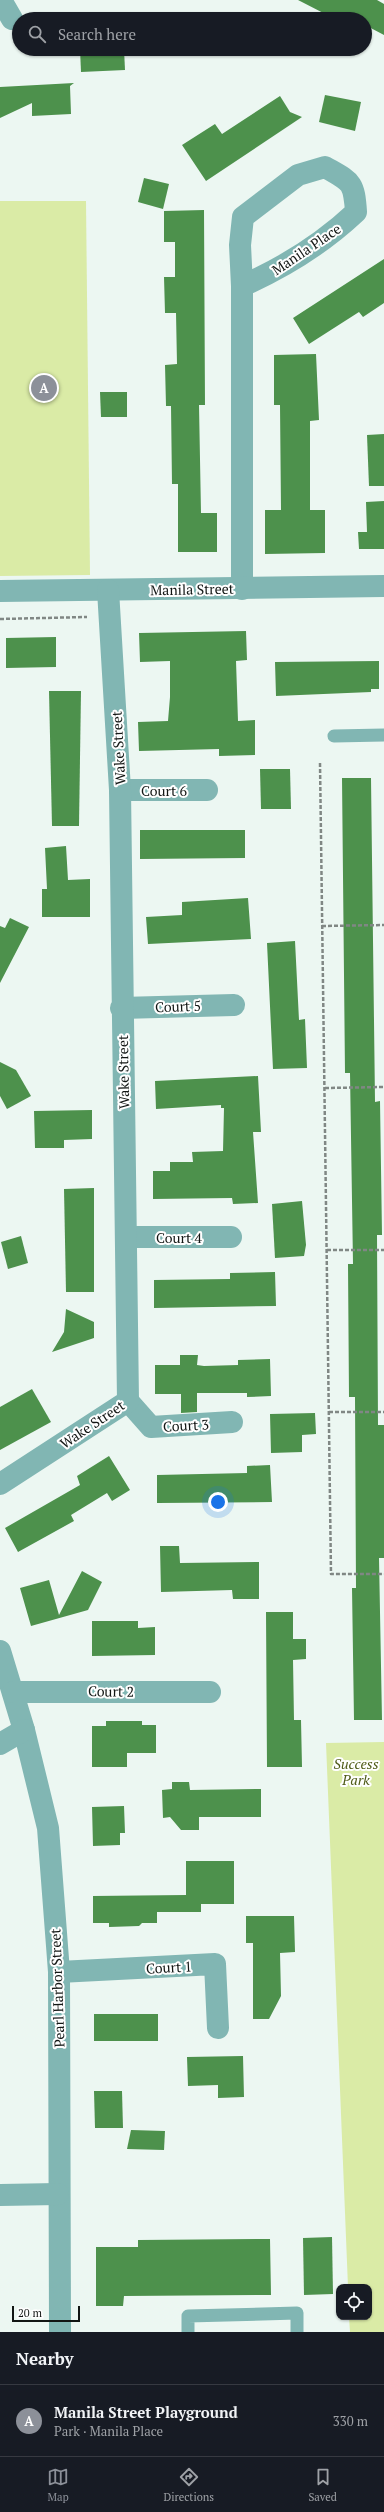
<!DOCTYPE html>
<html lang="en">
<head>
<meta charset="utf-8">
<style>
  body { margin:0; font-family:"PT Serif",serif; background:#20242c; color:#f1f3f6 }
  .controls { position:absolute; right:12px; bottom:12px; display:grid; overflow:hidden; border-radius:8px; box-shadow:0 1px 3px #0004 }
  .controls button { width:36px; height:36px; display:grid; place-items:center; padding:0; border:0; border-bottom:1px solid #363941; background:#171b24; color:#f1f3f6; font:20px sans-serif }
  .scale { position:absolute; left:12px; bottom:10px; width:68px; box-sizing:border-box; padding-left:4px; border:2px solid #121614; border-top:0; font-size:11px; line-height:14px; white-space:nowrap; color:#121614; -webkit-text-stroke:3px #fff; paint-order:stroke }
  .you { position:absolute; left:218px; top:1502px; width:14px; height:14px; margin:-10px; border:3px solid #fff; border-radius:50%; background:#1a73e8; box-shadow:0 0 0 6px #1a73e833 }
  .badge { display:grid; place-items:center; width:26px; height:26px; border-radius:50%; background:#8c9099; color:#fff; font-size:13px; font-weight:700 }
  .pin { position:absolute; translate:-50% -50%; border:2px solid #fff; box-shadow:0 1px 4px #0006 }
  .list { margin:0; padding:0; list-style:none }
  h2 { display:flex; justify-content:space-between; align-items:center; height:52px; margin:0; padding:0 16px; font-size:17px }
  h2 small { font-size:13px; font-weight:400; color:#9ea1a6 }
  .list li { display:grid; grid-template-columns:26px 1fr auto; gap:12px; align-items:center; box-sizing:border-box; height:72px; padding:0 16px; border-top:1px solid #363941 }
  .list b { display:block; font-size:15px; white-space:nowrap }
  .list p { margin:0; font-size:13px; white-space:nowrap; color:#9ea1a6 }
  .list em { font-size:13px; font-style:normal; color:#9ea1a6 }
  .icon { flex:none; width:22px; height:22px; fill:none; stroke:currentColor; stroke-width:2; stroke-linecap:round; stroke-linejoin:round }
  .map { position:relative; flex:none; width:384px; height:2332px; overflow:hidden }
  .search { position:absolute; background:#171b24; box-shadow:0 1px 3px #0004; left:12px; right:12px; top:12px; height:44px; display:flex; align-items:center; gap:10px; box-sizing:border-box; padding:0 14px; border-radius:22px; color:#9ea1a6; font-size:15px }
  .sheet { height:124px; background:#171b24 }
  nav { display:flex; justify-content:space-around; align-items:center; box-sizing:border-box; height:56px; border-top:1px solid #363941; background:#171b24; font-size:11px; color:#9ea1a6 }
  nav a { display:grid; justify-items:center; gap:2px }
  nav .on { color:#8c9099 }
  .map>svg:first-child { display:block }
</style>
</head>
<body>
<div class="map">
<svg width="384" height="2332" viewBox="0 0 384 2332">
  <rect width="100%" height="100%" fill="#ecf7f2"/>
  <g fill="#daeba6">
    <path d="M 0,201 L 86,201 L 90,575 L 0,576 Z"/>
    <path d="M 384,1742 L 384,2332 L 350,2332 L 349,2317 L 369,2317 L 369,2287 L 348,2287 L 326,1743 Z"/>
  </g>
  <g fill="#4d914c">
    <path d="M 298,0 L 377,0 L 384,4 L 384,35 L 365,25 L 365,19 L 353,19 L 341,13 L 338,19 L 335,19 Z"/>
    <path d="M 80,49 L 124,49 L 125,70 L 81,72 Z"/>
    <path d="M 74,83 L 70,86 L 71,114 L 32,116 L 32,103 L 0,118 L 0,87 Z"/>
    <path d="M 325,95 L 361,102 L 355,131 L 319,122 Z"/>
    <path d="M 280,96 L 290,112 L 302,117 L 206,181 L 182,145 L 215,124 L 222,134 Z"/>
    <path d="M 144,178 L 169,184 L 163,209 L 138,202 Z"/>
    <path d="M 204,210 L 205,405 L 199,405 L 201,513 L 217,513 L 217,552 L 178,552 L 178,484 L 172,484 L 171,406 L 166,406 L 165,365 L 177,364 L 176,313 L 165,313 L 164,277 L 175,277 L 175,242 L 164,242 L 164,211 Z"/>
    <path d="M 384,259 L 384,303 L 363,317 L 359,312 L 309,344 L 293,318 Z"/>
    <path d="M 316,354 L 319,420 L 310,421 L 310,510 L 325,510 L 325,553 L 265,554 L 265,510 L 281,510 L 280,405 L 274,405 L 274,355 Z"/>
    <path d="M 100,392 L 127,392 L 127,417 L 101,417 Z"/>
    <path d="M 384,434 L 384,486 L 369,486 L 367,435 Z"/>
    <path d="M 384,501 L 384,549 L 359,549 L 358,532 L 367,532 L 366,502 Z"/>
    <path d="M 246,631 L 247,660 L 236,661 L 238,721 L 255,720 L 255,755 L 219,756 L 219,749 L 139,751 L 138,722 L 168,721 L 170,697 L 170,661 L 140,662 L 139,633 Z"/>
    <path d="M 56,637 L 56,667 L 6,668 L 6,638 Z"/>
    <path d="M 379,661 L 379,689 L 371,689 L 371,692 L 276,696 L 275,662 Z"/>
    <path d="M 49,691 L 81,691 L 79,826 L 52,826 Z"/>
    <path d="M 260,769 L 290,769 L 291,809 L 261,809 Z"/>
    <path d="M 342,778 L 371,778 L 375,1102 L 380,1101 L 382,1235 L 377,1235 L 378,1425 L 384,1425 L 384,1558 L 379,1558 L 382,1720 L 354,1720 L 352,1588 L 356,1588 L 355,1397 L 349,1397 L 348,1264 L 353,1264 L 350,1073 L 345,1073 Z"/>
    <path d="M 140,830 L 245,830 L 245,858 L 140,859 Z"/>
    <path d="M 66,846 L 68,880 L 90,879 L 90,917 L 42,917 L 42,889 L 47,889 L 45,848 Z"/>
    <path d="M 248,898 L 251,939 L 148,944 L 146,917 L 182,915 L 182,902 Z"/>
    <path d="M 10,918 L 29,927 L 0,983 L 0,926 L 5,928 Z"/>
    <path d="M 295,941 L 299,1020 L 305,1019 L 307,1068 L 273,1069 L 267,943 Z"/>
    <path d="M 0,1062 L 16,1070 L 31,1096 L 7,1109 L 0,1096 Z"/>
    <path d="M 258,1076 L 261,1132 L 253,1132 L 258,1203 L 233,1204 L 232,1198 L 153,1199 L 153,1171 L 170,1171 L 170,1162 L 193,1162 L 192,1152 L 223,1151 L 224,1108 L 221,1108 L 221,1105 L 156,1109 L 155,1081 Z"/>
    <path d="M 92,1110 L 92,1139 L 64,1140 L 64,1148 L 35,1148 L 34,1111 Z"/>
    <path d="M 94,1188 L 94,1292 L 66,1292 L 64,1189 Z"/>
    <path d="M 302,1201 L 306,1245 L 304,1256 L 275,1258 L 272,1204 Z"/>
    <path d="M 21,1236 L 28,1263 L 8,1269 L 1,1242 Z"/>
    <path d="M 275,1272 L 276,1306 L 154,1308 L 154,1280 L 230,1279 L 230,1273 Z"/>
    <path d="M 66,1309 L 94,1322 L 94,1338 L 52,1352 L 64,1332 Z"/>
    <path d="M 180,1355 L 198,1355 L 197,1365 L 204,1366 L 238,1365 L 238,1360 L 270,1359 L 271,1396 L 247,1397 L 247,1393 L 197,1393 L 197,1412 L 181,1413 L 181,1394 L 155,1394 L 155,1365 L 180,1365 Z"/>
    <path d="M 32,1389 L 51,1422 L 0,1450 L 0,1407 Z"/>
    <path d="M 315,1413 L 316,1434 L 302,1435 L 302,1452 L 271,1453 L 270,1414 Z"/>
    <path d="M 109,1456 L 130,1490 L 112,1501 L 107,1493 L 71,1515 L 74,1521 L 18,1552 L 5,1528 L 80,1485 L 77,1476 Z"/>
    <path d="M 270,1465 L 272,1502 L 157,1503 L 157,1475 L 247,1473 L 247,1466 Z"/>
    <path d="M 160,1546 L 179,1546 L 180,1563 L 259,1562 L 259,1599 L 233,1599 L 232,1590 L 161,1592 Z"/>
    <path d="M 82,1571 L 102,1582 L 88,1610 L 31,1626 L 20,1588 L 49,1580 L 59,1615 Z"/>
    <path d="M 266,1612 L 293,1612 L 293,1639 L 306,1639 L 306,1659 L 293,1660 L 294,1720 L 301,1720 L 302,1767 L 267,1767 Z"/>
    <path d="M 92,1621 L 138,1621 L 138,1628 L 155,1627 L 155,1655 L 92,1656 Z"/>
    <path d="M 106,1721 L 142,1721 L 142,1725 L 156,1725 L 156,1753 L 127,1753 L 127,1767 L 92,1767 L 92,1726 L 106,1726 Z"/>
    <path d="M 172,1782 L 189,1782 L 190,1790 L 261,1789 L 261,1817 L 199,1817 L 199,1830 L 181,1830 L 170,1817 L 163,1818 L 162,1790 L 172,1789 Z"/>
    <path d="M 124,1806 L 125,1833 L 120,1833 L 120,1845 L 93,1846 L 92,1807 Z"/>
    <path d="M 186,1861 L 234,1861 L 234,1904 L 201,1904 L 201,1912 L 157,1912 L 157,1923 L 142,1923 L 139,1926 L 109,1927 L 109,1923 L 93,1923 L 93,1896 L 186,1895 Z"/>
    <path d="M 246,1916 L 294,1916 L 295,1952 L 280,1953 L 281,1996 L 269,2019 L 253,2019 L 253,1943 L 246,1943 Z"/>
    <rect x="94" y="2014" width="64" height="27"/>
    <path d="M 243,2056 L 244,2097 L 218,2098 L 218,2085 L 188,2086 L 187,2057 Z"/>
    <path d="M 94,2091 L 122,2091 L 123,2128 L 95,2128 Z"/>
    <path d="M 131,2130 L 165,2131 L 164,2150 L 127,2149 Z"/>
    <path d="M 332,2237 L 333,2294 L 304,2295 L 303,2238 Z"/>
    <path d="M 270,2239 L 271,2295 L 124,2296 L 123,2306 L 96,2306 L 96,2247 L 138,2247 L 138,2240 Z"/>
  </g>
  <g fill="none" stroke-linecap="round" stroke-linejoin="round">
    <g stroke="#808784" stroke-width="2.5" stroke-dasharray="4 2" stroke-linecap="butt">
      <path d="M 0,619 L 87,617"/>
      <path d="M 320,763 L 331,1574 L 384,1574"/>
      <path d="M 322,926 L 384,925"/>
      <path d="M 325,1088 L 384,1087"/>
      <path d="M 327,1250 L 384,1250"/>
      <path d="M 329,1412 L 384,1412"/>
    </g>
    <g stroke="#81b6b3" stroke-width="13">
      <path d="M 334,736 L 384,735"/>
      <path d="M 188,2332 L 188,2316 L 297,2313 L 297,2332"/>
    </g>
    <g stroke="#81b6b3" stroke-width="22">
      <path d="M 1,0 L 12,19"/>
      <path d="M 242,589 L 242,286 C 285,267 322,244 356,212 C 354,181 351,182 325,167 L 298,175 L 243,217 L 240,245 L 242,286"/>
      <path d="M 0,591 L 384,586"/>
      <path d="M 120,790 L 207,790"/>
      <path d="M 121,1008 L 234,1005"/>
      <path d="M 127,1237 L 231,1237"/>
      <path d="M 128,1401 L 151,1427 L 232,1422"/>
      <path d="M 0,1484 L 128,1401 L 120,790 L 108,590"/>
      <path d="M 0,1651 L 24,1730 L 48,1828 L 59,1972 L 60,2332"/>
      <path d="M 13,1692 L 210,1692"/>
      <path d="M 0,1744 L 24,1730"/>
      <path d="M 59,1972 L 215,1964 L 218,2028"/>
      <path d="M 0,2195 L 58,2194"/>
    </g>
  </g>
  <g text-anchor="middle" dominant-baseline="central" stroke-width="4" stroke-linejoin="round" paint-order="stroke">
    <g font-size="14" fill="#121614" stroke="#fff">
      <text transform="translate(306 249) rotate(-34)">Manila Place</text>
      <text transform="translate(192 589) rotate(-1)">Manila Street</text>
      <text transform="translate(118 748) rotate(-93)">Wake Street</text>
      <text x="164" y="790">Court 6</text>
      <text transform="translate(178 1006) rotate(-2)">Court 5</text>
      <text transform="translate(123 1072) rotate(-91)">Wake Street</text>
      <text x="179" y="1237">Court 4</text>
      <text transform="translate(92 1424) rotate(-34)">Wake Street</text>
      <text transform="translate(186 1425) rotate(-3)">Court 3</text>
      <text transform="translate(111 1691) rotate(1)">Court 2</text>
      <text transform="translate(169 1967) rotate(-3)">Court 1</text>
      <text transform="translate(57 1988) rotate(-92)">Pearl Harbor Street</text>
    </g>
    <g font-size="14" font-style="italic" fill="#4f5b17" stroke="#fff">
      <text x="356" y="1763">Success<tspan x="356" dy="16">Park</tspan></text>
    </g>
  </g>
</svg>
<div class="controls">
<button><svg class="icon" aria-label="locate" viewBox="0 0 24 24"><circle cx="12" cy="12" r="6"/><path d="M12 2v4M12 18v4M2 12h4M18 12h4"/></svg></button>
</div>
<div class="scale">20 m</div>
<div class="you"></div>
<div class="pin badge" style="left:44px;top:388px">A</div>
<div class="search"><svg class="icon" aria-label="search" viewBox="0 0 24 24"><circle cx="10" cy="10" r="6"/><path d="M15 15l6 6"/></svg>Search here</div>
</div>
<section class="sheet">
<h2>Nearby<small></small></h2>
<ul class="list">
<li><span class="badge">A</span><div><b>Manila Street Playground</b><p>Park · Manila Place</p></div><em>330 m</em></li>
</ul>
</section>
<nav>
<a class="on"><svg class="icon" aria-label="map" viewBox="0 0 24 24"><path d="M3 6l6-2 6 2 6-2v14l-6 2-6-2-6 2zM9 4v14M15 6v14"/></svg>Map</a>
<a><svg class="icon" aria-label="directions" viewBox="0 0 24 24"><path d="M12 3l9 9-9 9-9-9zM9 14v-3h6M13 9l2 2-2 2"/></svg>Directions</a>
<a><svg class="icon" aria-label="saved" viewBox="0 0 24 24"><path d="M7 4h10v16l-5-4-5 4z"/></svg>Saved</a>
</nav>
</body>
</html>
